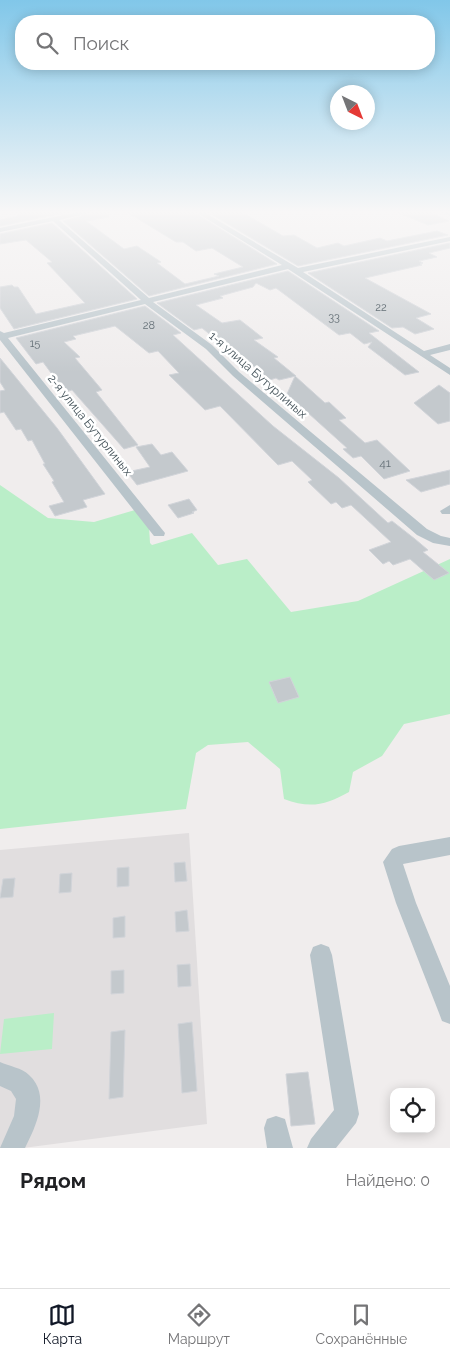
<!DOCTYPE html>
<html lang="ru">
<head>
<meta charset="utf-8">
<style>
  body { margin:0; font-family:Raleway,sans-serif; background:#f6f6f6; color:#202124 }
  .controls { position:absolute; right:15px; bottom:15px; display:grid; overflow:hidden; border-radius:10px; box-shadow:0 2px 12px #0003 }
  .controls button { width:45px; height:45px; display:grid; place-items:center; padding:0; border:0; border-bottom:1px solid #e0e0e0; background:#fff; color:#202124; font:25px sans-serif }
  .compass { position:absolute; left:330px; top:85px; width:45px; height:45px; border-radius:50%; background:#fff; box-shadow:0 2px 12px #0003; rotate:138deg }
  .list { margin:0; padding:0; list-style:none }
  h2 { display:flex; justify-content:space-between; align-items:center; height:65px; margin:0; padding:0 20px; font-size:21px }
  h2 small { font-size:16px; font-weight:400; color:#757577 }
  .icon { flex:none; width:28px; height:28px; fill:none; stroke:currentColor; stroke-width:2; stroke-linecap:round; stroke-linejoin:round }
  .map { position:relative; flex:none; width:450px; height:1148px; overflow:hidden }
  .search { position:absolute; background:#fff; box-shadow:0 2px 12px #0003; left:15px; right:15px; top:15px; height:55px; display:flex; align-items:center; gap:12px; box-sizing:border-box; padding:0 18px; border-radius:20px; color:#757577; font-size:19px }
  .sheet { height:140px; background:#fff }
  nav { display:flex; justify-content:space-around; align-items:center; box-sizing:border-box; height:70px; border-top:1px solid #e0e0e0; background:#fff; font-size:14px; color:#757577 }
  nav a { display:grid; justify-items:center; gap:2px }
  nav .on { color:#111827 }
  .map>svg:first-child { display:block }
</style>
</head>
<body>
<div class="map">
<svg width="450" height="1148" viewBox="0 0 450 1148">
  <rect width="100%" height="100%" fill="#f0eded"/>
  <path fill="#e1dedf" d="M 189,833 L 207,1124 L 23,1148 L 0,1148 L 0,850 Z"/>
  <g fill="#baeec8">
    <path d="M 0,485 L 48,518 L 94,522 L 135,510 L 149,526 L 150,543 L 152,545 L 192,533 L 218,565 L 247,559 L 291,612 L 358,601 L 450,559 L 450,714 L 404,724 L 382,756 L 353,772 L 349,792 C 326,805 310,809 284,799 L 280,769 L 248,742 L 208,745 L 196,753 L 186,809 L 0,829 Z"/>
    <path d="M 54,1013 L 52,1049 L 0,1054 L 4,1019 Z"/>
  </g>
  <g fill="#c4c9cd" stroke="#d1d4d9">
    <path d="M 14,211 L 73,211 L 0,226 L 0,220 L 21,215 Z"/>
    <path d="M 100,211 L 108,211 L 109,217 L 86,221 L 124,249 L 137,246 L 161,262 L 157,263 L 185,284 L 219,276 L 214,274 L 243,267 L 212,248 L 196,251 L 183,242 L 176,242 L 125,211 L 192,211 L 277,264 L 149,296 L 63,221 Z"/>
    <path d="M 206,211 L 240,211 L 283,236 L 294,235 L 317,248 L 338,243 L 344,246 L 380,238 L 387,241 L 437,231 L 448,235 L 298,266 Z"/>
    <path d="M 394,211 L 426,211 L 449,221 L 428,225 Z"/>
    <path d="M 52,223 L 137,299 L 14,329 L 0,308 L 0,287 L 12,285 L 14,287 L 18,287 L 36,314 L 85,303 L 47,263 L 52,262 L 26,240 L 0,244 L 0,234 Z"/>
    <path d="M 450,243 L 450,248 L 429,253 L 437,257 L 419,261 L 423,263 L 420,264 L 422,265 L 365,278 L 431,314 L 416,318 L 434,329 L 415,334 L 403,327 L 392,328 L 308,273 Z"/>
    <path d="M 288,271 L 379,331 L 369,333 L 419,372 L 405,375 L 368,347 L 372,342 L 364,344 L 350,333 L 339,335 L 276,288 L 270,290 L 256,283 L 253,287 L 220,296 L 223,298 L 196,305 L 222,323 L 240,320 L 263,338 L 254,340 L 278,357 L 274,358 L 296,376 L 279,380 L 276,378 L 270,380 L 228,345 L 224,346 L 202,328 L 194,330 L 157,303 Z"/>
    <path d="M 145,306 L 181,333 L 173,335 L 273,426 L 339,478 L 388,523 L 392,521 L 415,539 L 428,550 L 423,552 L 449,573 L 434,580 L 410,559 L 393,565 L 389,561 L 383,564 L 369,550 L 391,542 L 351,505 L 342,508 L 336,502 L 331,504 L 308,482 L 312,480 L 292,461 L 278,465 L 220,406 L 205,410 L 169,375 L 179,373 L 158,351 L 149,353 L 115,326 L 73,336 L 76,339 L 64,342 L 80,357 L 75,358 L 102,390 L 96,392 L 138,445 L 124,449 L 72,390 L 65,392 L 43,362 L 36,364 L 16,338 Z"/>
    <path d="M 0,358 L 57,428 L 105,494 L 83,500 L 87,507 L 55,516 L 49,506 L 64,502 L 52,482 L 54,481 L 43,464 L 45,464 L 32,440 L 28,441 L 21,429 L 16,430 L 4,412 L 0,413 L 0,391 L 5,390 L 0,382 Z"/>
    <path d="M 295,376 L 325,403 L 329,402 L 346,418 L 339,420 L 365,443 L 377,440 L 410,471 L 384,479 L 361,456 L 353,458 L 343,449 L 347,448 L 287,394 Z"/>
    <path d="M 439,385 L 450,393 L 450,421 L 438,424 L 414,403 Z"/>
    <path d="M 152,444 L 161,455 L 172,452 L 188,471 L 137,485 L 127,472 L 150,467 L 136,447 Z"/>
    <path d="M 450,470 L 450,484 L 421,492 L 406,480 Z"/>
    <path d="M 189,499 L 197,510 L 192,512 L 194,513 L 178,518 L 168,505 Z"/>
    <path d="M 290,677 L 299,697 L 278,703 L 269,682 Z"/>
    <path d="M 185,862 L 187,881 L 175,882 L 174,863 Z"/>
    <path d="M 129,867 L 129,886 L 117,887 L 117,868 Z"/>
    <path d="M 72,873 L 71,892 L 59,893 L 60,874 Z"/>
    <path d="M 15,878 L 13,897 L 0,898 L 3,879 Z"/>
    <path d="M 187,910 L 189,931 L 176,932 L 175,912 Z"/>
    <path d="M 125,916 L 125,937 L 113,938 L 113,918 Z"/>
    <path d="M 190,964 L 191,986 L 178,987 L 177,965 Z"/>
    <path d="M 124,970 L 124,993 L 111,994 L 111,971 Z"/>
    <path d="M 192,1022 L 197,1091 L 182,1093 L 178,1024 Z"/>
    <path d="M 125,1030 L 123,1097 L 109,1099 L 111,1032 Z"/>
    <path d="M 308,1072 L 315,1124 L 291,1126 L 286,1074 Z"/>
  </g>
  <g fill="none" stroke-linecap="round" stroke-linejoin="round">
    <g fill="#b8c4ca" fill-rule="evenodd">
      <path d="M 84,211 L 98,211 L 59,220 L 149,298 L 282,265 L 194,211 L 202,211 L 298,268 L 450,237 L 450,241 L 303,272 L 424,351 L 450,344 L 450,350 L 430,355 L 450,368 L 450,375 L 288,269 L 153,302 L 212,345 L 239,372 L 427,529 L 441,536 L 450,538 L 450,546 L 433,543 L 417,535 L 233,376 L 206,349 L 145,304 L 8,338 L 165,533 L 164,536 L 154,536 L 0,340 L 0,331 L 4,333 L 141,300 L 53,221 L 0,232 L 0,228 Z"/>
      <path d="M 440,211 L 450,212 L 450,216 L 441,212 Z"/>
      <path d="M 450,505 L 450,514 L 442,514 L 440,511 Z"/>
      <path d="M 450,837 L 450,855 L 403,864 L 416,903 L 450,986 L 450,1024 L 442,1021 L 439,1013 L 396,903 L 383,862 L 392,849 L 399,846 Z"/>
      <path d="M 321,944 L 329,947 L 332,955 L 359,1114 L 356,1123 L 336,1148 L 307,1148 L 311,1139 L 334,1110 L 310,955 L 313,947 Z"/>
      <path d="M 0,1062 C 9,1066 22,1068 29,1075 C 51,1095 36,1126 25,1148 L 0,1148 L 14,1116 L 16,1099 L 11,1091 L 0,1086 Z"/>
      <path d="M 276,1116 L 285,1119 L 293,1148 L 267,1148 L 264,1128 L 267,1119 Z"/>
    </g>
  </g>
  <linearGradient id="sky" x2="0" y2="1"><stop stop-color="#81c7e9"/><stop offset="0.57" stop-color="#f8f7f7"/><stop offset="1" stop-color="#f8f7f7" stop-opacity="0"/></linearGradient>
  <rect width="450" height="372" fill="url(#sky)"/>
  <g text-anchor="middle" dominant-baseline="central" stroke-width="5" stroke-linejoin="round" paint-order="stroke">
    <g font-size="11" fill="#657077">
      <text x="381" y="307">22</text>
      <text x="334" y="317">33</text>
      <text x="149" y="325">28</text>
      <text x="35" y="343">15</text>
    </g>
    <g font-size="12" fill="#45535a" stroke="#fff">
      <text transform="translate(258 375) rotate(41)">1-я улица Бутурлиных</text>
      <text transform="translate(90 425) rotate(51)">2-я улица Бутурлиных</text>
    </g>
    <g font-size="12" fill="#657077">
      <text x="385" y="463">41</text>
    </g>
  </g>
</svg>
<div class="controls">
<button><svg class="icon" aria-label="locate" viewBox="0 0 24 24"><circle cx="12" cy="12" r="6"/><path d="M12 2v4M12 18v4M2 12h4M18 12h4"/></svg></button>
</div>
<svg class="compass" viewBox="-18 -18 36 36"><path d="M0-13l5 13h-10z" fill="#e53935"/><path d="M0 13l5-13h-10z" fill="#757577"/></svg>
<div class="search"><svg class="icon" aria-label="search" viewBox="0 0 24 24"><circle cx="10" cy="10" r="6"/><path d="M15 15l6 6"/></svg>Поиск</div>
</div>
<section class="sheet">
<h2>Рядом<small>Найдено: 0</small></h2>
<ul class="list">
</ul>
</section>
<nav>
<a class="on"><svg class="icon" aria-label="map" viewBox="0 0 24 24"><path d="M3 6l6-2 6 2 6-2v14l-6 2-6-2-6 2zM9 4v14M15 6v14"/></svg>Карта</a>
<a><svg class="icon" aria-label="directions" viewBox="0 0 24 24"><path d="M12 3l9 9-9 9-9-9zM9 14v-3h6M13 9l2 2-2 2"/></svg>Маршрут</a>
<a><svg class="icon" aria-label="saved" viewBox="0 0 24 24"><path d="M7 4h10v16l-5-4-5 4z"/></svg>Сохранённые</a>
</nav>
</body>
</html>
